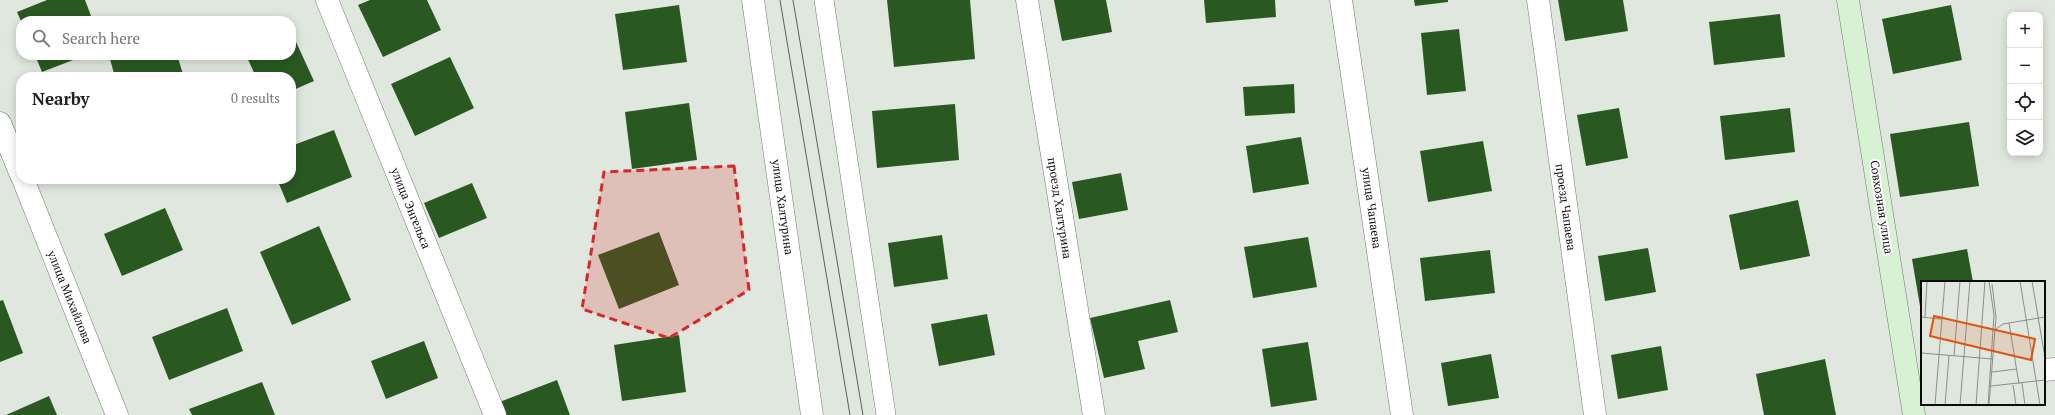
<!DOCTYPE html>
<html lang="en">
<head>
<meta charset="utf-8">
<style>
  body { margin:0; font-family:"PT Serif",serif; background:#f6f6f6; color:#202124 }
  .controls { position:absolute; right:12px; top:12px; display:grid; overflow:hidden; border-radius:8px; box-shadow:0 2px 10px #0003 }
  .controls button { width:36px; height:36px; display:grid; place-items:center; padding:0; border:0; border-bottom:1px solid #e0e0e0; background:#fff; color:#202124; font:20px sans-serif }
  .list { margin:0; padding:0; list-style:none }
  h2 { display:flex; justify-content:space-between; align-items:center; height:52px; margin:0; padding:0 16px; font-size:17px }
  h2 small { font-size:13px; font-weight:400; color:#757577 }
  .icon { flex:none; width:22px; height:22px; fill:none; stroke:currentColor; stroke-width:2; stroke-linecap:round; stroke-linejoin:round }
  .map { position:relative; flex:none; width:2055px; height:415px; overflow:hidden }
  .search { position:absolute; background:#fff; box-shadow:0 2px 10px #0003; left:16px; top:16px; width:280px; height:44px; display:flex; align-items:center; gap:10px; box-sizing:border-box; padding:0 14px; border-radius:16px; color:#757577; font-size:15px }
  .panel { position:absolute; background:#fff; box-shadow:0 2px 10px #0003; left:16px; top:72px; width:280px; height:112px; border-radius:16px }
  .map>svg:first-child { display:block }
</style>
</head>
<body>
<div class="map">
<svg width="2055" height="415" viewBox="0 0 2055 415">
  <rect width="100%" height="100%" fill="#e0e7de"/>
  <g fill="#295921">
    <path d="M 47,0 L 85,0 L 93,21 L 21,21 L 17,12 Z"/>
    <path d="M 370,0 L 427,0 L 441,30 L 383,57 L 358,5 Z"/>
    <path d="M 887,0 L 970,0 L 975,59 L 894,67 Z"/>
    <path d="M 1054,0 L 1106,0 L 1112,32 L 1062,41 Z"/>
    <path d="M 1204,0 L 1275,0 L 1276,17 L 1206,23 Z"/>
    <path d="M 1414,0 L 1448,0 L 1448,2 L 1415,6 Z"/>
    <path d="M 1558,0 L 1623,0 L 1628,31 L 1565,41 Z"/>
    <path d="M 679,5 L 687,62 L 623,70 L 615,14 Z"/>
    <path d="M 1951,5 L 1962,60 L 1893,74 L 1882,19 Z"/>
    <path d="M 1780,14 L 1785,57 L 1714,65 L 1709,22 Z"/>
    <path d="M 1459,29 L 1466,91 L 1427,95 L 1421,33 Z"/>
    <path d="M 291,31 L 314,81 L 291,91 L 291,77 L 256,77 L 246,55 L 291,55 Z"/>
    <path d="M 35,55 L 86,55 L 42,72 Z"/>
    <path d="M 124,55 L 177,55 L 184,77 L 115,77 L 110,59 Z"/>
    <path d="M 450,57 L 474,108 L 415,136 L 391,84 Z"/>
    <path d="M 1294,84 L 1295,113 L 1245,116 L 1243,87 Z"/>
    <path d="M 689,103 L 697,160 L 632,169 L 625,112 Z"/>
    <path d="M 955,104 L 959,160 L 877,168 L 872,111 Z"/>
    <path d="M 1619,108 L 1628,158 L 1586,166 L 1577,115 Z"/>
    <path d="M 1790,108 L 1795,152 L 1725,160 L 1720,116 Z"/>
    <path d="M 1969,122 L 1979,186 L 1900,197 L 1890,134 Z"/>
    <path d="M 334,130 L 352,177 L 287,203 L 277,179 L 291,179 L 291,146 Z"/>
    <path d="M 1301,137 L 1309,184 L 1253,193 L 1246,146 Z"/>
    <path d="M 1483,141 L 1492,191 L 1428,202 L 1420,151 Z"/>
    <path d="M 1121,173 L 1128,210 L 1079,219 L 1072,182 Z"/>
    <path d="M 472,183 L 487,218 L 439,238 L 424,203 Z"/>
    <path d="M 1798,200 L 1810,256 L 1740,270 L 1729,215 Z"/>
    <path d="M 165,208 L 183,250 L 122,276 L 104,234 Z"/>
    <path d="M 319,226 L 351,300 L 292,325 L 260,252 Z"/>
    <path d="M 659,232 L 679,285 L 619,309 L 598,255 Z"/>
    <path d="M 942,235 L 948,279 L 894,287 L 888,243 Z"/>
    <path d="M 1308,237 L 1317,287 L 1253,298 L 1244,247 Z"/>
    <path d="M 1648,248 L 1656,292 L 1605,301 L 1598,256 Z"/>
    <path d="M 1967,249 L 1973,282 L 1922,282 L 1921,312 L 1912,259 Z"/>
    <path d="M 1490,250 L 1495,293 L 1425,301 L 1420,258 Z"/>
    <path d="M 3,300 L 23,353 L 0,362 L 0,301 Z"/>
    <path d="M 1170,300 L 1178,332 L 1138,341 L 1145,369 L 1104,378 L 1090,318 Z"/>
    <path d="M 227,308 L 243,351 L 169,380 L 152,337 Z"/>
    <path d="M 987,314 L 995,355 L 939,366 L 931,324 Z"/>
    <path d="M 679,335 L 686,392 L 622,401 L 614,345 Z"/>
    <path d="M 424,341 L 438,378 L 386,399 L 371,361 Z"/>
    <path d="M 1308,342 L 1317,400 L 1271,407 L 1262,349 Z"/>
    <path d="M 1661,346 L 1668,390 L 1618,399 L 1611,355 Z"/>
    <path d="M 1491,354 L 1499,398 L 1448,406 L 1441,363 Z"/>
    <path d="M 1825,359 L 1836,415 L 1764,415 L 1756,374 Z"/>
    <path d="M 557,380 L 570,415 L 501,415 L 497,403 Z"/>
    <path d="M 262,382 L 275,415 L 192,415 L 189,409 Z"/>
    <path d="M 49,396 L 57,415 L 6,415 Z"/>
  </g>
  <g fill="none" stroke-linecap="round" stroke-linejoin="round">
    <g stroke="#727971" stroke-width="20">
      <path id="lane" d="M 824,0 L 886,415"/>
    </g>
    <g stroke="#727971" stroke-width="23">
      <g id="street">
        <path d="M 327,0 L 495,415"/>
        <path d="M 753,0 L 812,415"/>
        <path d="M 1027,0 L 1094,415"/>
        <path d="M 1341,0 L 1402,415"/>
        <path d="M 1538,0 L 1595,415"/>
        <path d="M 0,123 L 21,175"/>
        <path d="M 23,179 L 117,415"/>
        <path d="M 2044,370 L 2055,369"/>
      </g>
    </g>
    <g stroke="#727971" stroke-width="23">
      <path id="secondary" d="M 1848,0 L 1914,415"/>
    </g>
    <use href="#lane" stroke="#fff" stroke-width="19"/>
    <use href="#street" stroke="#fff" stroke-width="22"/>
    <use href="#secondary" stroke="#d7f1d3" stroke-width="22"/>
    <g stroke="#5d615b" stroke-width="1">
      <path d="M 780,0 L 850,415"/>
      <path d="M 793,0 L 863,415"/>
    </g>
  </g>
  <path fill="#d62828" fill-opacity="0.2" stroke="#d62828" stroke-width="3" stroke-dasharray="8 5" stroke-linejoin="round" d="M 734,166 L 749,290 L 669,338 L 582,309 L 604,172 Z"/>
  <g text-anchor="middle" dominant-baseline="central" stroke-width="4" stroke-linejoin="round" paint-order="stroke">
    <g font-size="12" fill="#0a0c09" stroke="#fff">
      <text transform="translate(783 207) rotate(82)">улица Халтурина</text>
      <text transform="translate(1566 207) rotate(82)">проезд Чапаева</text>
      <text transform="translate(1882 207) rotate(81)">Совхозная улица</text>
      <text transform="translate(411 208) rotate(68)">улица Энгельса</text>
      <text transform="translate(1060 208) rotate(81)">проезд Халтурина</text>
      <text transform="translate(1372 208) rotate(82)">улица Чапаева</text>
      <text transform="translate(70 297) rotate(68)">улица Михайлова</text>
    </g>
  </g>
  <g transform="translate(1921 281)">
    <rect width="124" height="124" fill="#e0e7de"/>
    <path fill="none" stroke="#8a8f89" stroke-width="1" d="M 99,0 L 119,124M 111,0 L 124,77M 0,36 L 20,38M 4,36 L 6,0M 88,42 L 98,103M 75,48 L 82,43 L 124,36M 0,72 L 72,78M 33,75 L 39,0M 71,91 L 96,88M 101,102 L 104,124M 92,104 L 95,124M 70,105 L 124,99M 14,124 L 24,0M 24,124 L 28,75M 39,124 L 49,0M 55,124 L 64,0M 67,124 L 73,34 L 68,0M 68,124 L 75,36 L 71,3"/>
    <path fill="#dd550c" fill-opacity="0.15" stroke="#dd550c" stroke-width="2" d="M 13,35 L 114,58 L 110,79 L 9,55 Z"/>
    <rect width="124" height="124" fill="none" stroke="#0a0c09" stroke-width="2"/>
  </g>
</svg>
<div class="controls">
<button>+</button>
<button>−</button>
<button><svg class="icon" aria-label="locate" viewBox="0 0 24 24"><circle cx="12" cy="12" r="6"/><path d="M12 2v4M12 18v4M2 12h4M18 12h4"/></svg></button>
<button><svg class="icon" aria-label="layers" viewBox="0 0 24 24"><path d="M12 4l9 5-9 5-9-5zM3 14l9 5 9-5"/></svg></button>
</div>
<div class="search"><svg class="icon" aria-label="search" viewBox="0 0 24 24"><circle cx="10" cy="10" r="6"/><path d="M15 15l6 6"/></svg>Search here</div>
<section class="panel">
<h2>Nearby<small>0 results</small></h2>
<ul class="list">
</ul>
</section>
</div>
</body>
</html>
